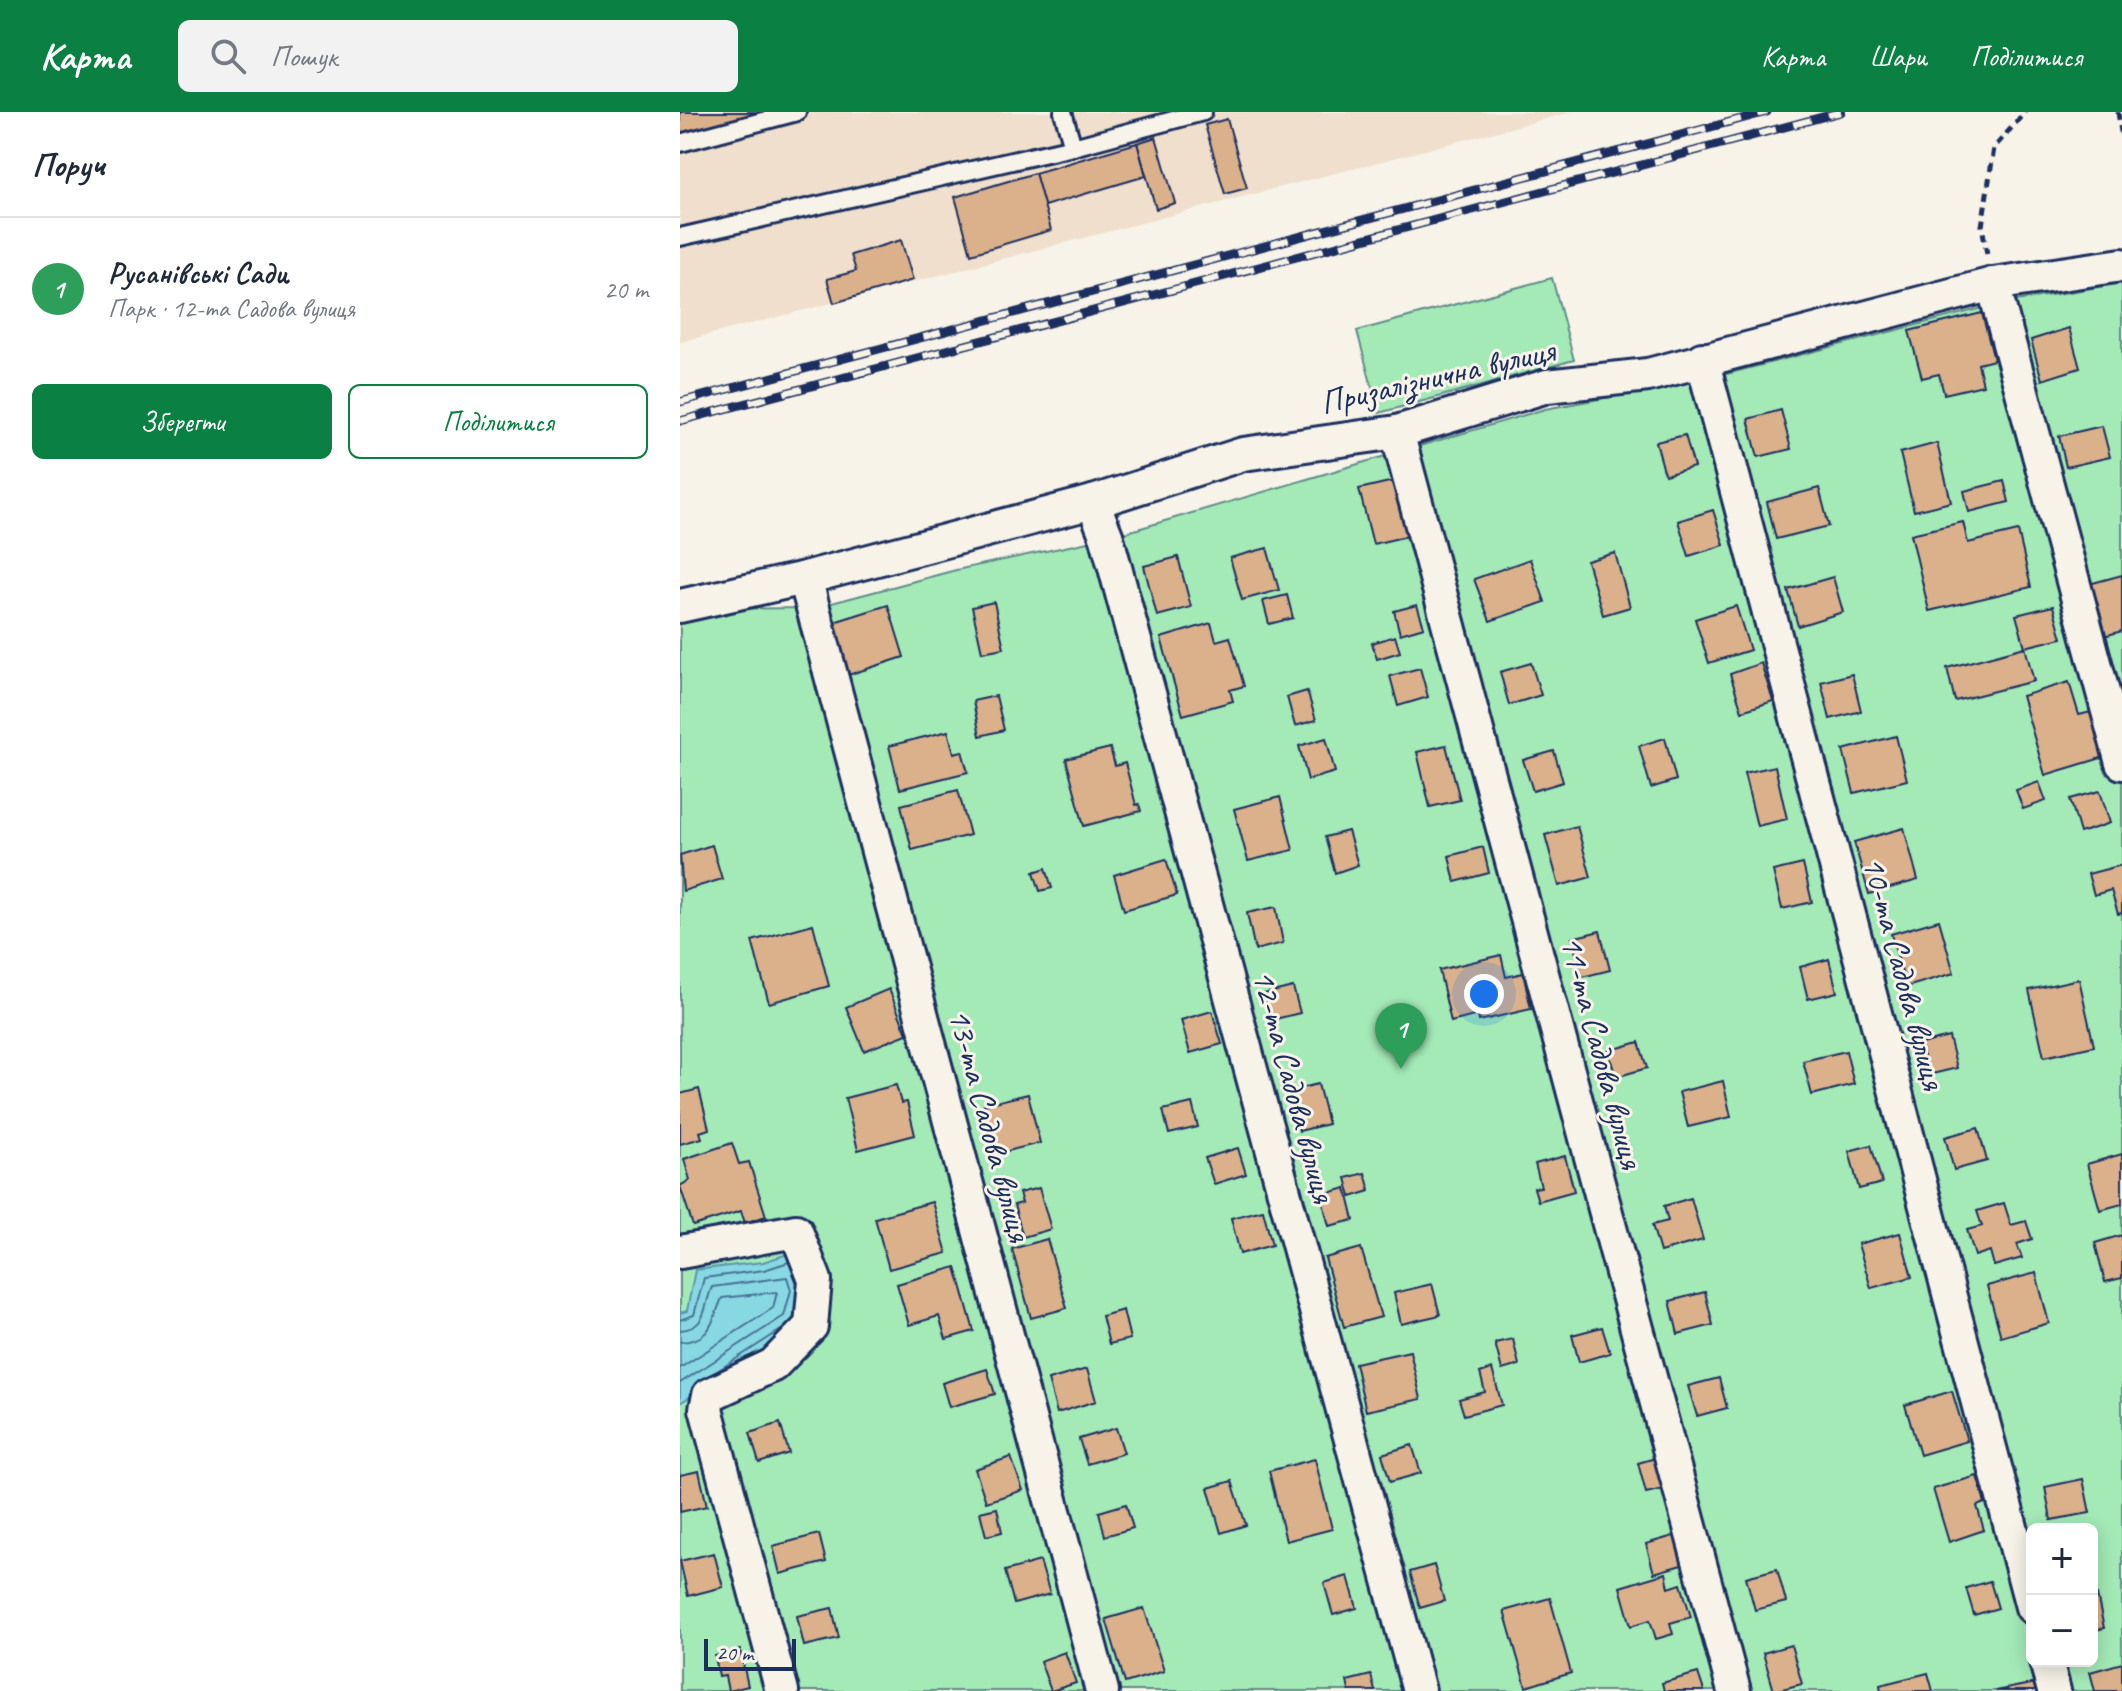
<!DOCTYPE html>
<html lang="uk">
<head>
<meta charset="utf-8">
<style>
  body { margin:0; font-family:Caveat,sans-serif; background:#f2f2f3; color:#1f2937 }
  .controls { position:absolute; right:24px; bottom:24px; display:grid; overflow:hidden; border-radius:12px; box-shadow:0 4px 20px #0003 }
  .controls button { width:72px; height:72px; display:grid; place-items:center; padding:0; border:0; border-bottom:2px solid #e0e1e3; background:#fff; color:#1f2937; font:40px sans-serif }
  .scale { position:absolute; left:24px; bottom:20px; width:92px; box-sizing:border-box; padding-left:8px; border:4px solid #1b2f5e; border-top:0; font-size:22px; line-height:28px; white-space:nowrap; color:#1b2f5e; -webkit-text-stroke:6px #f7f3e8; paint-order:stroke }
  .you { position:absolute; left:804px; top:882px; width:28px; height:28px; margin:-20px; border:6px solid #fff; border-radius:50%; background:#1a73e8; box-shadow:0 0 0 12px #1a73e833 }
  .badge { display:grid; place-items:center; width:52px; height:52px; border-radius:50%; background:#0b8043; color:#fff; font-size:26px; font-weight:700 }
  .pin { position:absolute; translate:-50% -66px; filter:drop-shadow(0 2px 4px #0008) }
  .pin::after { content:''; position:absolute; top:42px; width:28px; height:24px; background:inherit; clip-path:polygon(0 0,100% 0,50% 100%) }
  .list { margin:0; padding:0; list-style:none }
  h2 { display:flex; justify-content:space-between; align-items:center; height:104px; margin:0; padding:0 32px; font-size:34px }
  h2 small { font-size:26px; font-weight:400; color:#747a83 }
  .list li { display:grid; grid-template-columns:52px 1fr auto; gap:24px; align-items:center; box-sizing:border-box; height:144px; padding:0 32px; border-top:2px solid #e0e1e3 }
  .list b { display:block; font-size:30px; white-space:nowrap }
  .list p { margin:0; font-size:26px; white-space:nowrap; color:#747a83 }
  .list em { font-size:26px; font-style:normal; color:#747a83 }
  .actions { display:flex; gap:16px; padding:24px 32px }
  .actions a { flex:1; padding:18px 0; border:2px solid #0b8043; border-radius:12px; text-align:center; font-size:28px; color:#0b8043 }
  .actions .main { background:#0b8043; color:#fff }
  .icon { flex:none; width:44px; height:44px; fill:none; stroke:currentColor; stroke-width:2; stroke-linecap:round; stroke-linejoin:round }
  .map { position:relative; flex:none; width:1442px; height:1579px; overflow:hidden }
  header { display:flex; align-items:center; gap:48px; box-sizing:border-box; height:112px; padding:0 40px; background:#0b8043; color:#fff }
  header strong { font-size:38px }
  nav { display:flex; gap:44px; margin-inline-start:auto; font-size:28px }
  .search { width:560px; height:72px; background:#f2f2f3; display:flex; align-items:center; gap:20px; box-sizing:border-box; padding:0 28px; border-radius:12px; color:#747a83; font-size:30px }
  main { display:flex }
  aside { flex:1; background:#fff }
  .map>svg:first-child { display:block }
</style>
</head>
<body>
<header>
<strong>Карта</strong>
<div class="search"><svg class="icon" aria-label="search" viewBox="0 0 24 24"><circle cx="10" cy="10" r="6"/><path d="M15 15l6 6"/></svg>Пошук</div>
<nav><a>Карта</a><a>Шари</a><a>Поділитися</a></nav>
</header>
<main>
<aside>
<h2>Поруч<small></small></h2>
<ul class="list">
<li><span class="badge" style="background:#2e9e5b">1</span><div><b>Русанівські Сади</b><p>Парк · 12-та Садова вулиця</p></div><em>20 m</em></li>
</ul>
<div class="actions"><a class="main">Зберегти</a><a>Поділитися</a></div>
</aside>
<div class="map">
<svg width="1442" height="1579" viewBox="0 0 1442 1579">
  <rect width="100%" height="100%" fill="#f7f3e8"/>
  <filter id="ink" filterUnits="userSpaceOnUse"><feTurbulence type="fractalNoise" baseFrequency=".0125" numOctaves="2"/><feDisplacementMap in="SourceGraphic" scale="16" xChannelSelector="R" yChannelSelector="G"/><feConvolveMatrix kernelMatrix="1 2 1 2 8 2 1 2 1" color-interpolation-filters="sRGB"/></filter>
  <g filter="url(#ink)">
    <path fill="#efdfcc" d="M 0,0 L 892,0 L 0,230 Z"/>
    <g fill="#a4eab7" stroke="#608c8a" stroke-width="2" fill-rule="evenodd">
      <path d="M 872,166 L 894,248 L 699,301 L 677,219 Z"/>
      <path d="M 1442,171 L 1442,1579 L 0,1579 L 0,497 L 133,496 L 276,458 L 427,426 L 865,297 L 1027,267 L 1318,192 ZM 1352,1417 L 1412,1417 L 1412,1549 L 1352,1549 Z"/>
    </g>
    <path fill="#88d8e4" stroke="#5c94ae" stroke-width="2" d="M 117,1139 L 130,1177 L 121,1215 L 0,1291 L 0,1201 L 7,1199 L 15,1158 L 83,1150 Z"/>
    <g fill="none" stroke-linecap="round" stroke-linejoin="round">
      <g stroke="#477394" stroke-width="2">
        <path d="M 0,1208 L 14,1203 L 24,1166 L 84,1158 L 109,1150"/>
        <path d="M 0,1218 C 28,1216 23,1195 32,1175 L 107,1165 L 111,1178 L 104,1204 L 0,1271"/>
        <path d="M 0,1230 C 32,1229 32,1209 42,1186 L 97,1180 L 93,1196 L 0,1256"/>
        <path d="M 34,1261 L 104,1216"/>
      </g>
    </g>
    <g fill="#dbb18c" stroke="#1b2f5e" stroke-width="2">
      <path d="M 0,0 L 81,0 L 0,21 Z"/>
      <path d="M 547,7 L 567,76 L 545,82 L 525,13 Z"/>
      <path d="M 476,25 L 495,91 L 476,97 L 457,31 Z"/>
      <path d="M 457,31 L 466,64 L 364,94 L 355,61 Z"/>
      <path d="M 355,61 L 371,118 L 291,142 L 275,85 Z"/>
      <path d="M 221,128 L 233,168 L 154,191 L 147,167 L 176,159 L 171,143 Z"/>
      <path d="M 1302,201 L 1314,248 L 1298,252 L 1303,273 L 1264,282 L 1259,262 L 1242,266 L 1229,219 Z"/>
      <path d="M 1389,216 L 1400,256 L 1362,268 L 1351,228 Z"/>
      <path d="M 1101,298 L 1111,337 L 1078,345 L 1068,307 Z"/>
      <path d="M 1422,314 L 1430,345 L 1386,355 L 1379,324 Z"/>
      <path d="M 1005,323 L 1014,355 L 985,363 L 976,330 Z"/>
      <path d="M 1257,331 L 1271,390 L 1234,399 L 1220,341 Z"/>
      <path d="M 718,368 L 732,423 L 693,432 L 679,377 Z"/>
      <path d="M 1324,369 L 1329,390 L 1289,400 L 1284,379 Z"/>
      <path d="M 1139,376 L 1149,414 L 1096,427 L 1087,390 Z"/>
      <path d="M 1033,398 L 1044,433 L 1009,444 L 998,409 Z"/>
      <path d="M 1283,410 L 1288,431 L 1338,419 L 1351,475 L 1249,499 L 1231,422 Z"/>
      <path d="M 587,436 L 599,478 L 562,488 L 550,446 Z"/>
      <path d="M 935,441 L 950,495 L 923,503 L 907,449 Z"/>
      <path d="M 498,445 L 511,495 L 477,504 L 464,454 Z"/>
      <path d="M 850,447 L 865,490 L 810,509 L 794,467 Z"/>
      <path d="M 1442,463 L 1442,519 L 1424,524 L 1409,472 Z"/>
      <path d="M 1153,465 L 1163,500 L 1118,514 L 1108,478 Z"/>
      <path d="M 607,483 L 613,506 L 589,512 L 583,489 Z"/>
      <path d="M 314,490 L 324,536 L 302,540 L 292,495 Z"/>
      <path d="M 208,493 L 224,545 L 168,563 L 151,511 Z"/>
      <path d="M 737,493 L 744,515 L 720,522 L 714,499 Z"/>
      <path d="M 1056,494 L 1070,538 L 1029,551 L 1015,507 Z"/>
      <path d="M 1373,494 L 1382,526 L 1345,535 L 1336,503 Z"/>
      <path d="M 531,511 L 536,529 L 550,525 L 564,574 L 550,578 L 553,589 L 503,603 L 481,526 Z"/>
      <path d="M 715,524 L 720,540 L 697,547 L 692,531 Z"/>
      <path d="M 1345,535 L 1354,569 L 1275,589 L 1267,556 Z"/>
      <path d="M 851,551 L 861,583 L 829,593 L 820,560 Z"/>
      <path d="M 1081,551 L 1093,589 L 1062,599 L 1050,562 Z"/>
      <path d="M 740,556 L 748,585 L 718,594 L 710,564 Z"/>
      <path d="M 1172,562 L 1181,599 L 1150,607 L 1141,570 Z"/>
      <path d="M 1389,570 L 1399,603 L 1415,599 L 1428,644 L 1365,663 L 1342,584 Z"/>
      <path d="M 627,579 L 636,608 L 615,614 L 607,585 Z"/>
      <path d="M 316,584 L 324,618 L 300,624 L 293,589 Z"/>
      <path d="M 268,619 L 274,641 L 282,639 L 288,660 L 220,677 L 209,634 Z"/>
      <path d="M 1216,624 L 1227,668 L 1174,681 L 1163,638 Z"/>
      <path d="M 646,626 L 655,660 L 628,668 L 619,634 Z"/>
      <path d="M 985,626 L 996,668 L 971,676 L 959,634 Z"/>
      <path d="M 766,633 L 780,688 L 750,695 L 737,640 Z"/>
      <path d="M 430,636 L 435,654 L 445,651 L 456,693 L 459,692 L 461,699 L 404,714 L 386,647 Z"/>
      <path d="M 874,639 L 883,670 L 853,679 L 843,648 Z"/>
      <path d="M 1095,654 L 1107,707 L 1077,714 L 1064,661 Z"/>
      <path d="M 1359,670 L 1366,689 L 1343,697 L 1336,678 Z"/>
      <path d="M 278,678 L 290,723 L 232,738 L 221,693 Z"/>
      <path d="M 1420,679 L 1430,711 L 1400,721 L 1390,687 Z"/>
      <path d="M 600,685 L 613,738 L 568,749 L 554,697 Z"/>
      <path d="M 897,714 L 911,765 L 879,774 L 865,723 Z"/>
      <path d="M 1224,716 L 1238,768 L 1189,782 L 1174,730 Z"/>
      <path d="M 668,719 L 678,753 L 655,761 L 645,725 Z"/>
      <path d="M 32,733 L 42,767 L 3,779 L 0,743 Z"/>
      <path d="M 803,735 L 809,761 L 775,770 L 769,744 Z"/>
      <path d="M 486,747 L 497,783 L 444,798 L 434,763 Z"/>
      <path d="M 1123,752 L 1132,790 L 1102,797 L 1093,759 Z"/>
      <path d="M 1442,753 L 1442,801 L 1438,802 L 1431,778 L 1414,783 L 1408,762 Z"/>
      <path d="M 366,756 L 372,776 L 360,779 L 354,760 Z"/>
      <path d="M 596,795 L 603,831 L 575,838 L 567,801 Z"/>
      <path d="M 1259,808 L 1274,861 L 1226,875 L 1211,822 Z"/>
      <path d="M 133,812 L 149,874 L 89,891 L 72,829 Z"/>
      <path d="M 920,819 L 930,858 L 902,865 L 892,826 Z"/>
      <path d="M 821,843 L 826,865 L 843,861 L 851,897 L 799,909 L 798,903 L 771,910 L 759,858 Z"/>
      <path d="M 1149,847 L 1157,880 L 1128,887 L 1120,855 Z"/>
      <path d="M 1399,867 L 1414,934 L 1364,945 L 1349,878 Z"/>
      <path d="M 613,875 L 620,901 L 591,908 L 584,882 Z"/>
      <path d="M 209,877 L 227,922 L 184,939 L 166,895 Z"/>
      <path d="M 532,899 L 542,932 L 510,941 L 501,908 Z"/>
      <path d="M 1269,925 L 1277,956 L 1248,963 L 1241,932 Z"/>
      <path d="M 959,930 L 967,956 L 936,965 L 928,939 Z"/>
      <path d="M 1166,939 L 1174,972 L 1132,983 L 1123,949 Z"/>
      <path d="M 1043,969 L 1051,1005 L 1008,1015 L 999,980 Z"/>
      <path d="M 638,972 L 648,1012 L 619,1019 L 609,979 Z"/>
      <path d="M 216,973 L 221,991 L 227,990 L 235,1023 L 178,1038 L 165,986 Z"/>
      <path d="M 19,977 L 29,1017 L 20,1020 L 22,1026 L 0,1032 L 0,982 Z"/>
      <path d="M 348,982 L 360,1031 L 315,1042 L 303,993 Z"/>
      <path d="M 512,991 L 518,1015 L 489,1022 L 483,998 Z"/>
      <path d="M 1298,1016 L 1307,1049 L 1274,1058 L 1265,1025 Z"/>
      <path d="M 52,1031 L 59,1052 L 69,1050 L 86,1104 L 65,1111 L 61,1099 L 13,1114 L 0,1074 L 10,1068 L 4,1047 Z"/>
      <path d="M 1191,1033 L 1202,1071 L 1179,1077 L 1169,1039 Z"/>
      <path d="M 558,1036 L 566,1062 L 534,1072 L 525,1046 Z"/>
      <path d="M 1442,1042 L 1442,1092 L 1420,1098 L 1407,1052 Z"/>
      <path d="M 885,1044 L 894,1079 L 858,1089 L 854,1076 L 861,1075 L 855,1052 Z"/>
      <path d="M 685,1061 L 690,1079 L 671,1085 L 666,1066 Z"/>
      <path d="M 359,1076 L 371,1117 L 343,1125 L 334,1093 L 342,1091 L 339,1081 Z"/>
      <path d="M 666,1076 L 674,1108 L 649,1114 L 641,1083 Z"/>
      <path d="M 1011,1086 L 1023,1128 L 980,1140 L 972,1113 L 988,1109 L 984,1094 Z"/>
      <path d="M 252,1090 L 267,1141 L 209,1157 L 195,1106 Z"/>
      <path d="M 1324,1091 L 1331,1113 L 1346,1109 L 1352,1127 L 1337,1132 L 1342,1146 L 1314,1154 L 1310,1139 L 1295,1144 L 1287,1118 L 1302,1114 L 1297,1099 Z"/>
      <path d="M 583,1098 L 592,1133 L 560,1142 L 551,1106 Z"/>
      <path d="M 1220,1121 L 1232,1165 L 1191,1176 L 1178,1132 Z"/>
      <path d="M 1442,1123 L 1442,1166 L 1425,1170 L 1415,1131 Z"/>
      <path d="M 367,1127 L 387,1196 L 351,1206 L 332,1137 Z"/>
      <path d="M 681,1136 L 701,1205 L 664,1215 L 645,1146 Z"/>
      <path d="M 276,1155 L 294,1219 L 266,1227 L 259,1204 L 229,1213 L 217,1172 Z"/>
      <path d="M 1356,1161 L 1369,1211 L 1321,1225 L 1307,1174 Z"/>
      <path d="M 752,1172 L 760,1203 L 721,1212 L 714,1181 Z"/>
      <path d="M 1025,1180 L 1033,1213 L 998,1222 L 990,1189 Z"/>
      <path d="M 443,1198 L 450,1227 L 429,1232 L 422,1204 Z"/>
      <path d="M 922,1215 L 930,1241 L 899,1250 L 892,1223 Z"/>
      <path d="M 833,1227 L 839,1253 L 822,1258 L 815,1231 Z"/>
      <path d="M 730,1239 L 741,1287 L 686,1299 L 675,1251 Z"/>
      <path d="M 307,1257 L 315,1282 L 269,1295 L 262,1271 Z"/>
      <path d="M 407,1257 L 416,1289 L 377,1301 L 368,1268 Z"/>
      <path d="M 812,1257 L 822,1293 L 784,1303 L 779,1287 L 805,1280 L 800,1261 Z"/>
      <path d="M 1039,1266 L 1047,1296 L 1017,1304 L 1008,1274 Z"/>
      <path d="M 1272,1279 L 1287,1329 L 1240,1343 L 1225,1293 Z"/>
      <path d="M 100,1311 L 109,1341 L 79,1351 L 70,1321 Z"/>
      <path d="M 436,1316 L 444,1341 L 407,1352 L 399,1327 Z"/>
      <path d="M 732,1333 L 741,1361 L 710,1370 L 702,1342 Z"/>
      <path d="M 331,1345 L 343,1378 L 306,1390 L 295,1357 Z"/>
      <path d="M 979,1345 L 987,1376 L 966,1381 L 958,1351 Z"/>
      <path d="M 635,1347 L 652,1417 L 606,1429 L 589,1359 Z"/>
      <path d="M 19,1359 L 27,1394 L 0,1400 L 0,1363 Z"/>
      <path d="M 1297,1364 L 1305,1391 L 1297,1394 L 1304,1418 L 1269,1430 L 1253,1377 Z"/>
      <path d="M 1403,1367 L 1410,1401 L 1371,1408 L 1365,1375 Z"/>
      <path d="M 552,1369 L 566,1413 L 541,1421 L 528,1376 Z"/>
      <path d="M 446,1392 L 453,1416 L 425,1424 L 419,1400 Z"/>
      <path d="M 317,1396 L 322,1420 L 306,1424 L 300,1400 Z"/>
      <path d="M 139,1422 L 146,1450 L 100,1462 L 93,1434 Z"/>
      <path d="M 997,1423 L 1005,1452 L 974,1461 L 966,1432 Z"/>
      <path d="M 34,1441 L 43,1475 L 8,1484 L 0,1449 Z"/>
      <path d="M 360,1449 L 370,1482 L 334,1492 L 325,1459 Z"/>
      <path d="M 754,1453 L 764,1489 L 740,1496 L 730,1460 Z"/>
      <path d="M 1097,1457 L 1106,1490 L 1075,1498 L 1066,1465 Z"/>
      <path d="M 986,1461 L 989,1476 L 1001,1472 L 1011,1505 L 990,1511 L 993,1522 L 976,1527 L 970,1508 L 951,1514 L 940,1475 Z"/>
      <path d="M 668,1464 L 677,1496 L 653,1503 L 644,1471 Z"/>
      <path d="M 1310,1469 L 1318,1496 L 1294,1503 L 1286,1476 Z"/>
      <path d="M 1417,1483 L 1424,1516 L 1412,1519 L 1412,1484 Z"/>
      <path d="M 870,1486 L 891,1561 L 846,1575 L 824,1499 Z"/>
      <path d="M 152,1496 L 159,1526 L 124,1534 L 117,1504 Z"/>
      <path d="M 464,1496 L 484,1559 L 445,1571 L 426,1507 Z"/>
      <path d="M 1111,1533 L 1122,1572 L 1094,1579 L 1083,1541 Z"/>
      <path d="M 60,1538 L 68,1574 L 48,1579 L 45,1564 L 39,1565 L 35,1544 Z"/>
      <path d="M 385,1540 L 396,1571 L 371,1579 L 360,1549 Z"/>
      <path d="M 1442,1551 L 1442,1579 L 1415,1579 L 1410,1560 Z"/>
      <path d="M 1018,1561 L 1024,1579 L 984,1579 L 982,1571 Z"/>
      <path d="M 1248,1561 L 1253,1579 L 1201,1579 L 1200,1573 Z"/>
      <path d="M 691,1563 L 695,1579 L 669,1579 L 667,1569 Z"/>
      <path d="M 1361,1570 L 1363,1579 L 1315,1579 Z"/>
    </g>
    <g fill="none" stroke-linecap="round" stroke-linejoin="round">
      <g stroke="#1b2f5e" stroke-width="22">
        <g id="lane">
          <path d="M 383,0 L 393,35"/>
          <path d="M 0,31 L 117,0"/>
          <path d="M 0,125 L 393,35 L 523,0"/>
        </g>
      </g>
      <g stroke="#1b2f5e" stroke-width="38">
        <g id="street">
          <path d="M 1313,172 L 1442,651"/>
          <path d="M 1022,247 L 1352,1495"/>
          <path d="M 717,320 L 1054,1579"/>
          <path d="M 413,390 L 427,426 L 739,1579"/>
          <path d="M 125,466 L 422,1579"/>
          <path d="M 0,494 L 125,466 L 413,390 L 563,342 L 717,320 L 867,274 L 968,263 L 1313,172 L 1442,153"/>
          <path d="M 0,1140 L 116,1119 L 135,1168 L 131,1214 L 93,1253 L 29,1283 L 26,1297 L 102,1579"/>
          <path d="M 1366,1549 L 1374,1579"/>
        </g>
      </g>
      <g stroke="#1b2f5e" stroke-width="5" stroke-dasharray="8 6" stroke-linecap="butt">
        <path d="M 1438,0 L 1442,27"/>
        <path d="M 1307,142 L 1302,114 L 1314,36 L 1345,0"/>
      </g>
      <use href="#lane" stroke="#f7f3e8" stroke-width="16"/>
      <use href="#street" stroke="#f7f3e8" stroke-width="32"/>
      <g stroke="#1b2f5e" stroke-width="9">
        <g id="rail">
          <path d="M 0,290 L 1087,0"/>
          <path d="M 0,309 L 1161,0"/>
        </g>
      </g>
      <use href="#rail" stroke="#f7f3e8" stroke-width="6" stroke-dasharray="18" stroke-linecap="butt"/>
    </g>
  </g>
  <g text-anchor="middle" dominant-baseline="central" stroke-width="6" stroke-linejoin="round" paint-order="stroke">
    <g font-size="34" fill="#1b2f5e" stroke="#f7f3e8">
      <text transform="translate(757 264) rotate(-13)">Призалізнична вулиця</text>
      <text transform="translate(1224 861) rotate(75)">10-та Садова вулиця</text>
      <text transform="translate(922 940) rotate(75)">11-та Садова вулиця</text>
      <text transform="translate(614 974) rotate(75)">12-та Садова вулиця</text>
      <text transform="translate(310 1013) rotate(75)">13-та Садова вулиця</text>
    </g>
  </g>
</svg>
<div class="controls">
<button>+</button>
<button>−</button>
</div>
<div class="scale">20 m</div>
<div class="you"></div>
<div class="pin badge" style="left:721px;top:957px;background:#2e9e5b">1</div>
</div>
</main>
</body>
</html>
